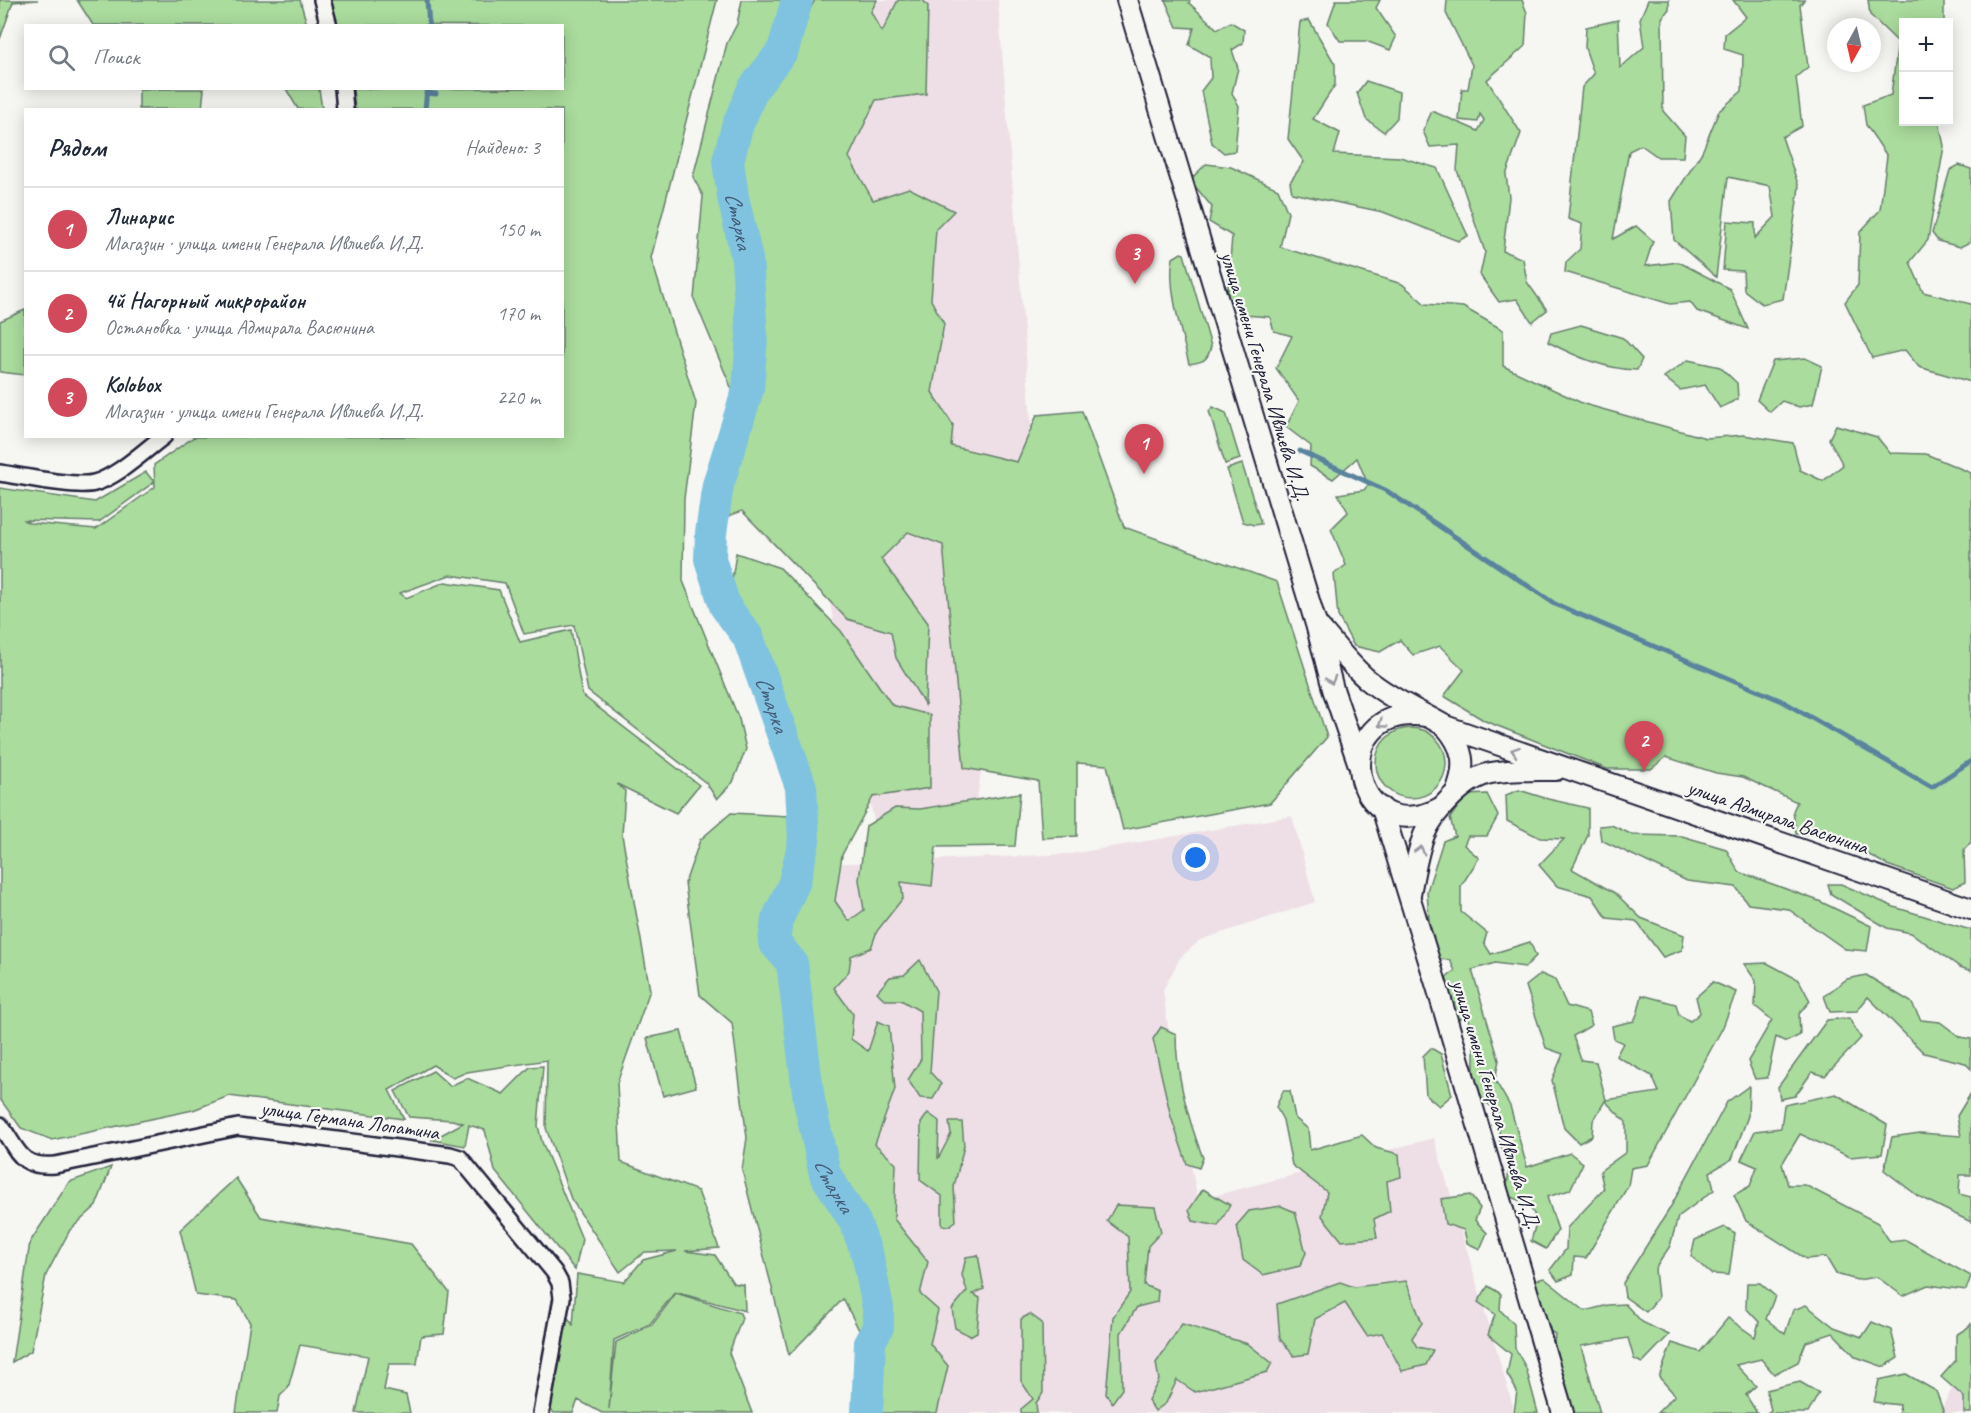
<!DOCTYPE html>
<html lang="ru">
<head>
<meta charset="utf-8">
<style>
  body { margin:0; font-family:Caveat,sans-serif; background:#f2f2f3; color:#1f2937 }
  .controls { position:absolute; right:18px; top:18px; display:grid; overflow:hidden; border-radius:0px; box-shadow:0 3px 15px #0003 }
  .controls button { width:54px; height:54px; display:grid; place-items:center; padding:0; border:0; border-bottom:2px solid #e0e1e3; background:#fff; color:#1f2937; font:30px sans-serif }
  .compass { position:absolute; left:1827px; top:18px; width:54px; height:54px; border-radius:50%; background:#fff; box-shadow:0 3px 15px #0003; rotate:188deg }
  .you { position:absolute; left:1196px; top:858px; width:21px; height:21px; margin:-15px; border:4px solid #fff; border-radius:50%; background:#1a73e8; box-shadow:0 0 0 9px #1a73e833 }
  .badge { display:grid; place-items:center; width:39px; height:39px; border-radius:50%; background:#d1495b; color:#fff; font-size:20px; font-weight:700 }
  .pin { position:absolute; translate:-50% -50px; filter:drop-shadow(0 2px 3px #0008) }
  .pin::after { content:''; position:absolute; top:32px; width:21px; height:18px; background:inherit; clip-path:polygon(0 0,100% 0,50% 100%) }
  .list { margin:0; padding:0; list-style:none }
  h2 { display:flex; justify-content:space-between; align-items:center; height:78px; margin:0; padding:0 24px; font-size:26px }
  h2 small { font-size:20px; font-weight:400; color:#747a83 }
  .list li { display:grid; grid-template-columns:39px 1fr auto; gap:18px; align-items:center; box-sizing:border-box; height:84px; padding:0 24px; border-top:2px solid #e0e1e3 }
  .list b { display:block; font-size:22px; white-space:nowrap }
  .list p { margin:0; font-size:20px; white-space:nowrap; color:#747a83 }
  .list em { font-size:20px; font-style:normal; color:#747a83 }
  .icon { flex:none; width:33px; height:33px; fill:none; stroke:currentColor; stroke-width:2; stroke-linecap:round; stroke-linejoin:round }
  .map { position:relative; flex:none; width:1971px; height:1413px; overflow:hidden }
  .search { position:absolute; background:#fff; box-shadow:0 3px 15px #0003; left:24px; top:24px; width:540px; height:66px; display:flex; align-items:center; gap:15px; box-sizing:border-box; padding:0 21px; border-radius:0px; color:#747a83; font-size:22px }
  .panel { position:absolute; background:#fff; box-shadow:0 3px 15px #0003; left:24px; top:108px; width:540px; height:330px; border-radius:0px }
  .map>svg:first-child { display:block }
</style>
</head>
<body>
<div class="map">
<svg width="1971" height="1413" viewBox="0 0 1971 1413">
  <rect width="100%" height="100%" fill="#f6f6f2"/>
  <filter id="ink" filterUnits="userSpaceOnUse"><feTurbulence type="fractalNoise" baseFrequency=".0167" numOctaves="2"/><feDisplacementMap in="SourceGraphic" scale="12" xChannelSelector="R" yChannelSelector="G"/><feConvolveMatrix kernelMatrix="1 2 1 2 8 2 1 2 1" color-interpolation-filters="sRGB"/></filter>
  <g filter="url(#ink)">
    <g fill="#eedfe6">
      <path d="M 841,0 L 998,0 L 1033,447 L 971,835 L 877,836 L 821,559 Z"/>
      <path d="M 1292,816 L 1315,902 L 1200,940 L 1180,958 L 1163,990 L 1178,1102 L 1198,1200 L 1434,1138 L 1515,1413 L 911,1413 L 815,935 L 826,864 L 1071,854 Z"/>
      <path d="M 1971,1354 L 1971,1413 L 1939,1413 Z"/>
    </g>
    <g fill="#aadc9d" stroke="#667f6c" stroke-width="1.5">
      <path d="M 0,0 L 38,0 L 13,2 L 0,39 Z"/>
      <path d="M 77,0 L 300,0 L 307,25 L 93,25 Z"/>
      <path d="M 331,0 L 717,0 L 651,258 L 696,403 L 684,499 L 683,581 L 739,719 L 746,749 L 733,782 L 717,799 L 706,783 L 588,691 L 574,625 L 524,634 L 505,583 L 450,575 L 400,593 L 406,598 L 445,582 L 499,590 L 520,642 L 571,630 L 582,695 L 699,785 L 676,813 L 617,784 L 625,791 L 622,835 L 650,990 L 617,1083 L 621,1162 L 698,1191 L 719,1248 L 685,1251 L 715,1255 L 733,1283 L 744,1285 L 745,1311 L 675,1292 L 650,1324 L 614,1340 L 609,1409 L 616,1342 L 652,1325 L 676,1293 L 740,1313 L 742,1318 L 729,1353 L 752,1413 L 602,1413 L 578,1400 L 573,1413 L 554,1413 L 546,1405 L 540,1413 L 533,1413 L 555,1299 L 573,1325 L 577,1274 L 624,1282 L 643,1260 L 677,1251 L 645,1252 L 620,1272 L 571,1199 L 546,1128 L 547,1060 L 467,1072 L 453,1078 L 433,1065 L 389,1090 L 404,1119 L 229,1096 L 193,1110 L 52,1140 L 21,1128 L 0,1099 L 0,488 L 95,502 L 146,472 L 154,482 L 99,522 L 23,520 L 30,523 L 96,529 L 155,487 L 154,465 L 194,437 L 562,436 L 562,110 L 355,109 L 353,89 L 562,88 L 562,26 L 338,25 Z"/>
      <path d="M 742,0 L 791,0 L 775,50 L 745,86 L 723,158 L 727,188 L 737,178 L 739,146 L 769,81 L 815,0 L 877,0 L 871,12 L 882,32 L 898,0 L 923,0 L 928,6 L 926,94 L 876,100 L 849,157 L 873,200 L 909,188 L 954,211 L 936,229 L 931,300 L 944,324 L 932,392 L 953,425 L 951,446 L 1017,462 L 1037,415 L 1082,411 L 1124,527 L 1277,582 L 1327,737 L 1270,803 L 1123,830 L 1107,765 L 1077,763 L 1077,836 L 1042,838 L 1038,781 L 964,768 L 943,545 L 908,532 L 881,559 L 928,623 L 925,705 L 896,658 L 891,632 L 847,619 L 742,511 L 720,519 L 737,445 L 733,392 L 694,299 L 703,196 L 693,177 L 727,43 L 737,24 Z"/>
      <path d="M 1165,0 L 1190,0 L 1189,3 L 1217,29 L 1231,22 L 1244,30 L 1243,43 L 1232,50 L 1238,68 L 1232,93 L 1239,106 L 1235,151 L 1224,153 L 1212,143 L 1201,91 L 1211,78 L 1210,57 L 1189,45 L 1194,28 L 1177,27 Z"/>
      <path d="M 1336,0 L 1380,0 L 1376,8 L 1396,37 L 1390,50 L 1366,41 L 1340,41 L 1328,23 Z"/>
      <path d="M 1447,0 L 1522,0 L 1527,13 L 1525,46 L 1487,80 L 1521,133 L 1506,175 L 1509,197 L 1503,251 L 1523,259 L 1527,282 L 1547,310 L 1532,322 L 1517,299 L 1499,302 L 1480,275 L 1485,252 L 1457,170 L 1459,145 L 1430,147 L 1423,131 L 1432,111 L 1478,131 L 1484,120 L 1480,114 L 1478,122 L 1459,120 L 1462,89 L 1468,89 L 1472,65 L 1446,13 Z"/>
      <path d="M 1648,0 L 1669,0 L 1669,9 L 1662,18 L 1663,111 L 1685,136 L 1683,157 L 1658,157 L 1641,145 L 1629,151 L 1613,239 L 1636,226 L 1653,241 L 1645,266 L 1679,262 L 1730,289 L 1748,329 L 1697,311 L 1690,302 L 1670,304 L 1565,272 L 1566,262 L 1580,249 L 1582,224 L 1568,219 L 1582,87 L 1594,74 L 1585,48 L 1586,27 L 1618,20 L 1620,68 L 1644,47 L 1640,19 Z"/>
      <path d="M 1733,0 L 1804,0 L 1800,5 L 1808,67 L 1796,77 L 1802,126 L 1782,137 L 1799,187 L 1783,299 L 1762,304 L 1744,290 L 1743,271 L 1723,270 L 1727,221 L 1755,223 L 1755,238 L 1775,217 L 1770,186 L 1728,177 L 1716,277 L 1674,240 L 1671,201 L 1702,152 L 1719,111 L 1742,91 L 1743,55 L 1724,49 L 1725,34 L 1746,17 Z"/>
      <path d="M 1868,0 L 1944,0 L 1944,22 L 1904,22 L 1904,122 L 1939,122 L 1944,146 L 1928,240 L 1910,262 L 1923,292 L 1971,304 L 1971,382 L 1919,367 L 1905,350 L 1872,358 L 1845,302 L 1858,285 L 1860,232 L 1880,210 L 1887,156 L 1866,125 L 1863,105 L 1891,95 L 1898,42 L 1870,15 Z"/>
      <path d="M 1309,20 L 1335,64 L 1335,85 L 1313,119 L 1340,133 L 1334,154 L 1400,157 L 1437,168 L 1468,236 L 1458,241 L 1383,212 L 1292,193 L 1290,182 L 1304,162 L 1288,139 L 1300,22 Z"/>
      <path d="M 1366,81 L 1399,92 L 1397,118 L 1384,132 L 1366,119 L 1357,93 Z"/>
      <path d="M 139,89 L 204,89 L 202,109 L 139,109 Z"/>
      <path d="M 286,89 L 319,89 L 322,109 L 298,109 Z"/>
      <path d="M 1206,164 L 1231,167 L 1278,189 L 1288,213 L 1280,247 L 1402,284 L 1425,304 L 1463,307 L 1503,330 L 1503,366 L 1584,404 L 1706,438 L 1744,435 L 1793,443 L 1800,470 L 1823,481 L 1843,465 L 1829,439 L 1836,425 L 1877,437 L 1890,453 L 1926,454 L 1971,473 L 1971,842 L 1964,850 L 1965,882 L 1953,888 L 1887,865 L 1834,835 L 1796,834 L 1793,811 L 1797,802 L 1743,777 L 1716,773 L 1666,757 L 1651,769 L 1607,769 L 1485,721 L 1444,696 L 1464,670 L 1440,646 L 1413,655 L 1400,640 L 1380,652 L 1354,646 L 1338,616 L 1334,574 L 1346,565 L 1331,529 L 1348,512 L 1338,494 L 1364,490 L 1368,485 L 1357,458 L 1333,479 L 1310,466 L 1311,446 L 1286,427 L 1299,401 L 1276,368 L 1292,336 L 1274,331 L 1270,317 L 1245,315 L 1227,298 L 1232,236 L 1209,222 L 1212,207 L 1190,180 Z"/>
      <path d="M 1959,165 L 1971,169 L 1971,238 L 1970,242 L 1960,247 L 1938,241 L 1932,233 L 1950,170 Z"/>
      <path d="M 1181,253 L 1184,254 L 1211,346 C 1208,361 1203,362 1189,364 C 1182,334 1167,287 1173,258 Z"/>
      <path d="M 25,310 L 25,375 L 0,372 L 0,321 Z"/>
      <path d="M 1581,325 L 1623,338 L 1642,359 L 1637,370 C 1604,369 1577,357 1548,342 L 1551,333 Z"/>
      <path d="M 1805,358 L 1822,366 L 1813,404 L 1799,407 L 1782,401 L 1770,412 L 1757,400 L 1773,361 Z"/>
      <path d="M 1688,360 L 1720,367 L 1737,383 L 1738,399 L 1720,408 L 1705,385 L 1680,390 L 1664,377 Z"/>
      <path d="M 1213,407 L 1226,413 L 1240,459 L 1225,464 L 1209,411 Z"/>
      <path d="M 1242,464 L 1261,524 L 1254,525 L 1243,522 L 1227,469 Z"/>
      <path d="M 736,553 L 780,568 L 841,631 L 892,705 L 930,715 L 930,788 L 873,797 L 842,855 L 835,901 L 849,921 L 864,910 L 859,880 L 866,826 L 895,808 L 920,809 L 1020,793 L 1015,846 L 936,847 L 932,886 L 901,882 L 903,898 L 877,931 L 871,948 L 851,956 L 849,971 L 834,988 L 853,1014 L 851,1039 L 868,1051 L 878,1021 L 889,1026 L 895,1089 L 875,1144 L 896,1164 L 894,1219 L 928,1262 L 920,1294 L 938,1310 L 930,1344 L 948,1366 L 937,1413 L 857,1413 L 860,1364 L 859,1330 L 843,1299 L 789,1355 L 742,1170 L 747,1138 L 732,1023 L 700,995 L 685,883 L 700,840 L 731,813 L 789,816 L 789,795 L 781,750 L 729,600 Z"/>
      <circle cx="1411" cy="763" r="35"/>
      <path d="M 1519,790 L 1548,799 L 1588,808 L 1588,835 L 1572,869 L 1615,893 L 1641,918 L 1684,935 L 1682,950 L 1663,957 L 1636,921 L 1607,918 L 1592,896 L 1557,886 L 1539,865 L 1564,839 L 1540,838 L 1507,821 L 1506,795 Z"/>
      <path d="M 1487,794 L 1498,816 L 1487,836 L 1468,836 L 1464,845 L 1479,858 L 1461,886 L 1461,912 L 1487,933 L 1484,943 L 1491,954 L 1530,942 L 1536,956 L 1525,967 L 1495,963 L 1472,970 L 1499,1060 L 1495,1080 L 1510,1106 L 1527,1167 L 1570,1153 L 1583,1163 L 1570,1190 L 1547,1197 L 1558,1230 L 1546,1249 L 1531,1241 L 1537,1219 L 1528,1204 L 1506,1195 L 1510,1161 L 1500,1145 L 1498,1111 L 1478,1097 L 1474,1080 L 1474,1032 L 1467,1018 L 1456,1019 L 1434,987 L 1455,971 L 1450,960 L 1438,959 L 1430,934 L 1427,891 L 1443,841 L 1455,836 L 1450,818 L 1466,795 Z"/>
      <path d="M 1611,825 L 1633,835 L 1682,836 L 1726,849 L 1739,872 L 1819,901 L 1871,926 L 1867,951 L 1845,949 L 1788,909 L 1748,904 L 1736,887 L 1687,881 L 1601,840 L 1599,826 Z"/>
      <path d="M 1828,884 L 1841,884 L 1894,907 L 1971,930 L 1971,971 L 1960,967 L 1911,933 L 1887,928 L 1831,894 Z"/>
      <path d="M 920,960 L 936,991 L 930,1072 L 941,1084 L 933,1099 L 920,1098 L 908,1080 L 921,1059 L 920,1011 L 901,1000 L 885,1000 L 877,992 L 890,977 L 904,975 Z"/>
      <path d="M 1767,963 L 1799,980 L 1810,1001 L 1799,1014 L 1800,1035 L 1786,1042 L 1776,1037 L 1767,1078 L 1755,1079 L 1748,1061 L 1772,1020 L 1755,1006 L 1756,981 L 1744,964 Z"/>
      <path d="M 1541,974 L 1555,980 L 1567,1006 L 1588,1012 L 1592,1025 L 1573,1036 L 1581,1060 L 1596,1062 L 1606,1100 L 1659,1092 L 1652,1076 L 1616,1056 L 1623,1043 L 1614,1039 L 1612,1026 L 1634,1021 L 1638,1012 L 1642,995 L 1676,1004 L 1679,1015 L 1690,1021 L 1700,1013 L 1696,997 L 1713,982 L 1736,992 L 1723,1027 L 1648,1165 L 1631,1168 L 1628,1186 L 1586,1258 L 1574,1257 L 1573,1275 L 1558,1281 L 1550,1270 L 1566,1249 L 1567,1228 L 1604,1189 L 1600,1171 L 1626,1152 L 1626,1122 L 1605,1101 L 1593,1121 L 1592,1136 L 1579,1143 L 1564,1128 L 1552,1080 L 1563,1054 L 1546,1048 L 1526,986 Z"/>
      <path d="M 1866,975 L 1911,1002 L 1921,1020 L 1940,1022 L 1960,1037 L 1971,1039 L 1971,1069 L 1965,1063 L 1924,1053 L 1868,997 L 1857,1011 L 1830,1012 L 1824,996 L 1847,979 Z"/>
      <path d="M 1849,1018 L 1861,1038 L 1825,1076 L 1812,1072 L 1795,1096 L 1780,1099 L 1778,1087 L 1827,1020 Z"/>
      <path d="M 1161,1027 L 1176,1034 C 1176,1076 1188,1119 1203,1158 L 1199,1168 L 1187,1164 L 1171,1117 L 1153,1039 Z"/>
      <path d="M 681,1031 L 696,1087 L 663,1096 L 647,1038 Z"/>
      <path d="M 1431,1048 L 1441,1054 L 1452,1095 L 1439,1106 L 1426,1095 L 1423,1056 Z"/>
      <path d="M 543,1066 L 538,1126 L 542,1142 L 582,1239 L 575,1270 L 495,1171 L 485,1130 L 469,1125 L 465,1146 L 432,1140 L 463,1123 L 452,1120 L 409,1117 L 395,1091 L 433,1071 L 450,1086 L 467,1078 L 503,1094 L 530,1067 Z"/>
      <path d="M 1749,1086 L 1748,1116 L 1732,1159 L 1710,1172 L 1714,1190 L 1678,1217 L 1670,1246 L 1655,1269 L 1658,1298 L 1646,1312 L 1625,1297 L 1623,1283 L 1670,1208 L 1727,1102 Z"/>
      <path d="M 1283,1091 L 1290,1091 L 1295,1118 L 1308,1129 L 1310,1150 L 1362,1135 L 1376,1148 L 1399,1154 L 1401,1177 L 1387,1181 L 1390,1211 L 1374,1219 L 1377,1238 L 1342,1241 L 1322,1216 L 1327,1192 L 1292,1165 L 1283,1120 L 1276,1107 Z"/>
      <path d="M 1971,1093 L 1971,1175 L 1960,1175 L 1959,1194 L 1971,1197 L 1971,1222 L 1918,1196 L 1884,1170 L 1892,1137 L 1920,1133 L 1961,1136 L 1957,1116 Z"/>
      <path d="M 1836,1094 L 1887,1125 L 1882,1154 L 1850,1157 L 1800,1134 L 1782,1164 L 1788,1185 L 1805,1185 L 1878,1223 L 1890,1242 L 1906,1240 L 1971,1276 L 1966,1290 L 1928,1285 L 1903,1296 L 1877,1277 L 1857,1280 L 1836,1274 L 1826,1257 L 1806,1259 L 1746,1221 L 1734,1195 L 1750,1186 L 1757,1167 L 1741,1160 L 1755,1131 L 1781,1128 L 1784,1105 Z"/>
      <path d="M 928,1113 L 939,1121 L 938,1159 L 951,1134 L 949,1122 L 962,1122 L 964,1146 L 954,1187 L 956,1221 L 949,1226 L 942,1225 L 942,1196 L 920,1180 L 921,1123 Z"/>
      <path d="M 111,1167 L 96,1206 L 70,1230 L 46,1275 L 31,1351 L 12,1362 L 30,1242 L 69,1182 Z"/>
      <path d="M 236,1178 L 261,1217 L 411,1244 L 449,1292 L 444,1334 L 421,1336 L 417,1364 L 389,1364 L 384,1390 L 406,1395 L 410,1413 L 356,1413 L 368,1356 L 300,1345 L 288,1388 L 280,1396 L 277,1413 L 236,1413 L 250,1323 L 237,1300 L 196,1295 L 180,1230 Z"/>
      <path d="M 1203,1189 L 1230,1205 L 1218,1226 L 1193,1221 L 1189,1210 Z"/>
      <path d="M 1470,1195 L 1480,1208 L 1475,1220 L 1487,1233 L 1480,1249 L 1467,1243 L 1464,1230 L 1445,1224 L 1441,1199 Z"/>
      <path d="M 1116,1205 L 1155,1207 L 1161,1232 L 1148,1246 L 1144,1285 L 1158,1291 L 1157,1302 L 1137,1307 L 1121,1333 L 1122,1389 L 1112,1403 L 1106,1394 L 1113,1317 L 1130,1292 L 1128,1237 L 1107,1221 Z"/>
      <path d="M 1281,1206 L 1295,1212 L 1306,1253 L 1300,1266 L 1263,1275 L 1243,1260 L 1237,1225 L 1249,1211 Z"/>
      <path d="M 1725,1227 L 1735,1233 L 1729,1275 L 1711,1274 L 1691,1256 L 1695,1240 Z"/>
      <path d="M 978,1255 L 984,1289 L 973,1294 L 980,1298 L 977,1332 L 970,1336 L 955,1328 L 952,1309 L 967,1291 L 962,1275 L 966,1257 Z"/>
      <path d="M 1544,1278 L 1585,1311 L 1608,1305 L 1625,1304 L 1642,1322 L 1669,1335 L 1642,1363 L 1634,1359 L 1628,1338 L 1581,1346 L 1600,1413 L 1561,1413 L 1553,1355 L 1555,1334 L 1534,1322 L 1532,1281 Z"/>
      <path d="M 1406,1281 L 1422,1323 L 1412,1338 L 1417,1347 L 1433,1350 L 1426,1365 L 1402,1371 L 1382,1333 L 1367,1336 L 1345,1303 L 1315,1319 L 1308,1354 L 1294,1356 L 1280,1339 L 1277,1304 L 1340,1282 L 1354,1287 Z"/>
      <path d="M 1747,1283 L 1760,1283 L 1775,1296 L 1766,1319 L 1785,1334 L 1793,1310 L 1806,1305 L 1834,1327 L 1862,1337 L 1872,1322 L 1891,1330 L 1898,1358 L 1884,1367 L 1856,1357 L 1833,1333 L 1806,1342 L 1798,1362 L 1774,1374 L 1761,1359 L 1736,1365 L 1756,1386 L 1746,1395 L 1757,1413 L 1657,1413 L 1675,1395 L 1659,1377 L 1672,1343 L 1700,1352 L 1728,1318 L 1755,1337 L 1759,1322 L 1746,1308 Z"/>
      <path d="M 1488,1286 L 1501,1294 L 1500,1310 L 1514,1324 L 1515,1348 L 1526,1368 L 1538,1413 L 1514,1413 L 1517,1391 L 1507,1374 L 1511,1354 L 1488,1335 L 1495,1314 L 1478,1302 Z"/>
      <path d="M 1030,1314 L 1042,1323 L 1043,1393 L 1036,1403 L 1037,1413 L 1021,1413 L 1021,1409 L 1033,1399 L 1021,1381 L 1021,1319 Z"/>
      <path d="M 1971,1323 L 1971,1413 L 1964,1413 L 1964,1397 L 1941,1377 L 1956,1360 L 1956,1335 L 1970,1326 Z"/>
      <path d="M 1182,1324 L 1248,1344 L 1272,1363 L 1267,1372 L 1195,1392 L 1177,1380 L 1166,1403 L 1155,1411 L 1148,1400 L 1159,1380 L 1156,1363 Z"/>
      <path d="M 1906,1374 L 1936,1391 L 1944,1413 L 1899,1413 L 1900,1405 L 1874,1402 L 1879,1380 Z"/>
      <path d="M 1800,1382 L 1819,1393 L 1808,1413 L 1767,1413 L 1771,1410 L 1766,1390 Z"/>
    </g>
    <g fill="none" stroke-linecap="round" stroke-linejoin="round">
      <g stroke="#5a839e" stroke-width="5">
        <path d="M 427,0 L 429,26"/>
        <path d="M 426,93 L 436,94"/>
        <path d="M 425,110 L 427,88"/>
        <path d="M 1300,451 L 1387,491 L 1555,604 L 1782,701 L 1932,787 L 1971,761"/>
      </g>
      <path stroke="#7fc3e0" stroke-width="32" id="s1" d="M 797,0 L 783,50 L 753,89 L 737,127 L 728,161 L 733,197 L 747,259 L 752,336 L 748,389 L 718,485 L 711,533 L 710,559 L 725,606 L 748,637 L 801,787 L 804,841 L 794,883 L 777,920 L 774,942 L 792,963 L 809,1100 L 825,1174 L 855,1222 L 868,1257 L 878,1308 L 878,1327 L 870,1342 L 867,1413"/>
      <g stroke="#22223b" stroke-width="20">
        <g id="minor">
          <path d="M 322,0 L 329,26"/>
          <path d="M 343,88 L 345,110"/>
          <path d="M 0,473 C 21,476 76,488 94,483 C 117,477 144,451 164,436"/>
          <path d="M 0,1125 C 19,1151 19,1168 55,1165 L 238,1127 L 450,1155 L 460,1158 L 554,1272 L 560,1283 L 562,1298 L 541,1413"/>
        </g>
      </g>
      <g stroke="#22223b" stroke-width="24">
        <g id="tertiary">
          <path d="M 1127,0 L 1316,624 L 1333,689 L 1359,765"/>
          <path d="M 1320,628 C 1336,646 1350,665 1368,680 C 1391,699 1419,711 1445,726 L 1971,909"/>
          <path d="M 1426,716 C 1324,702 1349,856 1442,807"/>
          <path d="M 1445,726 C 1464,748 1467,765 1456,792"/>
          <path d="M 1382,808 L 1438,990 L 1563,1413"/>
          <path d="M 1410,894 C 1414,874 1417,853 1424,835 C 1434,811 1465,778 1491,773 C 1512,769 1534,770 1556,770"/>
        </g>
      </g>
      <use href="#minor" stroke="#f6f6f2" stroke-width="15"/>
      <use href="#tertiary" stroke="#f6f6f2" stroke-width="20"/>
    </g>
    <defs><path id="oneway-chevron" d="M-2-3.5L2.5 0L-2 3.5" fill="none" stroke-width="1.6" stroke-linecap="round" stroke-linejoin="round" transform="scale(1.5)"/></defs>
    <g stroke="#9797a0">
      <use href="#oneway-chevron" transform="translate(1331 680) rotate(75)"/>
      <use href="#oneway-chevron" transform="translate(1382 724) rotate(145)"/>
      <use href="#oneway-chevron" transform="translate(1515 751) rotate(-161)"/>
      <use href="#oneway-chevron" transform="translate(1420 850) rotate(-74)"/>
    </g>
  </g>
  <g text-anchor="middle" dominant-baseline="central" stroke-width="4.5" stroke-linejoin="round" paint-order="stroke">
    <g font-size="21" fill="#22223b" stroke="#f6f6f2">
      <text transform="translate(1265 376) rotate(73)">улица имени Генерала Ивлиева И.Д.</text>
      <text transform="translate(1778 817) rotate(19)">улица Адмирала Васюнина</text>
      <text transform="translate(1496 1104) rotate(73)">улица имени Генерала Ивлиева И.Д.</text>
      <text transform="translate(350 1120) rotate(8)">улица Германа Лопатина</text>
    </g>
    <g font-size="22" font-style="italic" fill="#435a75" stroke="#f6f6f2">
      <text stroke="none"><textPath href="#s1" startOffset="238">Старка</textPath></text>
      <text stroke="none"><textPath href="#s1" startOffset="742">Старка</textPath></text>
      <text stroke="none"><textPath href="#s1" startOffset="1246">Старка</textPath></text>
    </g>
  </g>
</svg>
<div class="controls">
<button>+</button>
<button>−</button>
</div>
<svg class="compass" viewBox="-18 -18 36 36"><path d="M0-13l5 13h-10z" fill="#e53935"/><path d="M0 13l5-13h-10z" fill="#747a83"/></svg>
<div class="you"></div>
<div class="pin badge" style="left:1144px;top:474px">1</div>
<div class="pin badge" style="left:1644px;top:771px">2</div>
<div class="pin badge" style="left:1135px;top:284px">3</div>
<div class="search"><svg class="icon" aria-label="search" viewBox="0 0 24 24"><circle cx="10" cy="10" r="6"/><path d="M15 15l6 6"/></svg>Поиск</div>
<section class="panel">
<h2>Рядом<small>Найдено: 3</small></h2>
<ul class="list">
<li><span class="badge">1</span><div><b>Линарис</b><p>Магазин · улица имени Генерала Ивлиева И.Д.</p></div><em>150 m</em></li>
<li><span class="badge">2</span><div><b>4й Нагорный микрорайон</b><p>Остановка · улица Адмирала Васюнина</p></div><em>170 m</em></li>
<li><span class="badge">3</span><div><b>Kolobox</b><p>Магазин · улица имени Генерала Ивлиева И.Д.</p></div><em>220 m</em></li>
</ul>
</section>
</div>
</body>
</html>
